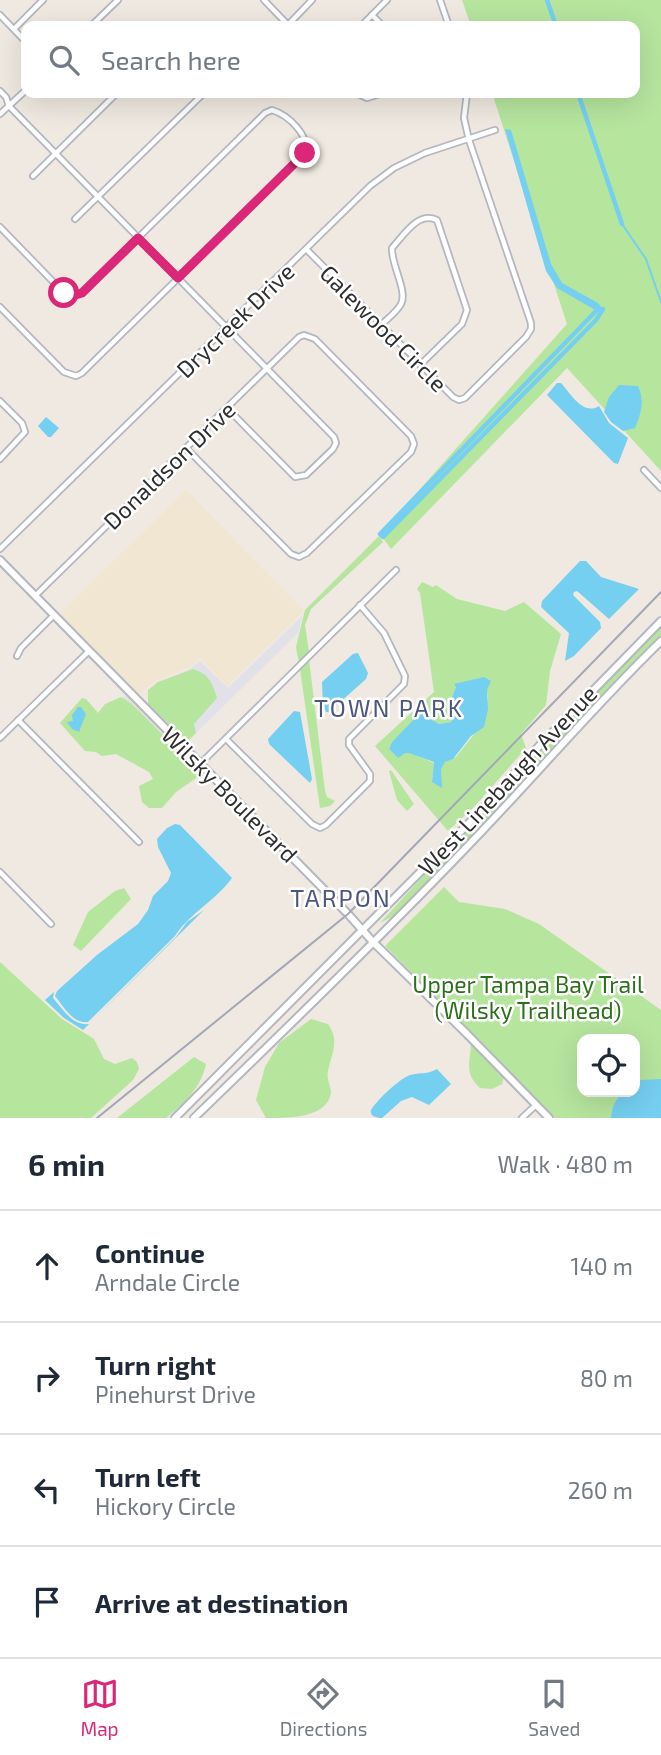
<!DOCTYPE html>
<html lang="en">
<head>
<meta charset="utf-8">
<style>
  body { margin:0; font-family:"Exo 2",sans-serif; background:#f6f6f7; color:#1f2937 }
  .controls { position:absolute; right:21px; bottom:21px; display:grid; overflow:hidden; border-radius:14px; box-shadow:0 7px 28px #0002 }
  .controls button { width:63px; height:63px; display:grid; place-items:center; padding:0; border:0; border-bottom:2px solid #e0e1e3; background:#fff; color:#1f2937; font:35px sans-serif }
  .stop { position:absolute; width:21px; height:21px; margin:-16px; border:5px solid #db2777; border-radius:50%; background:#fff }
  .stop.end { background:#db2777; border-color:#fff; box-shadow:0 2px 7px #0008 }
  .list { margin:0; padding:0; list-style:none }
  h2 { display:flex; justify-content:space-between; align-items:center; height:91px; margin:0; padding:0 28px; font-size:30px }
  h2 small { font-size:23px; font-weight:400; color:#747a83 }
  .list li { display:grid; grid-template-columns:46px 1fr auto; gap:21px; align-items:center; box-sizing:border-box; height:112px; padding:0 28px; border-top:2px solid #e0e1e3 }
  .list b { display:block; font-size:26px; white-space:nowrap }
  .list p { margin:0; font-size:23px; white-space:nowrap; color:#747a83 }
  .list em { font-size:23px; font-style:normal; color:#747a83 }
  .icon { flex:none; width:38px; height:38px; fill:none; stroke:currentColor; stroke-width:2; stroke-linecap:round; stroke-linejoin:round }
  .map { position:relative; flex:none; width:661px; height:1118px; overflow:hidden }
  .search { position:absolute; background:#fff; box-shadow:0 7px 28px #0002; left:21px; right:21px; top:21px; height:77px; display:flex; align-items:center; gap:18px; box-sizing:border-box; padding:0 24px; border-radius:14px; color:#747a83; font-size:26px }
  .sheet { height:539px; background:#fff }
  nav { display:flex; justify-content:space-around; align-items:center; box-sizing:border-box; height:98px; border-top:2px solid #e0e1e3; background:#fff; font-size:19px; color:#747a83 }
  nav a { display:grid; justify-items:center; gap:4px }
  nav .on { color:#db2777 }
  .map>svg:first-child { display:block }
</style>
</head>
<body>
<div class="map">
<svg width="661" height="1118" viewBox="0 0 661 1118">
  <rect width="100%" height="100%" fill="#efe9e1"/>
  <g fill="#e3e1e8">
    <path d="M 302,616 L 299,632 L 196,733 L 193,725 L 193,669 L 174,676 L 190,669 L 200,661 L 228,688 Z"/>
    <path d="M 89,654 L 181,747 L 178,750 L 132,704 L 126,702 L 122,698 L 126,694 L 91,659 L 84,659 Z"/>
  </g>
  <path fill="#f0e6d1" d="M 186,490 L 304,611 L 227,686 L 200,658 L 189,667 L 155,681 L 137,695 L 59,615 Z"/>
  <g fill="#b6e59e" fill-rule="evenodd">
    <path d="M 462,0 L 661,0 L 661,471 L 567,368 L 391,549 L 380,534 L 567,324 L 492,93 L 635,93 L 635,26 L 471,26 Z"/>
    <path d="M 379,536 L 383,542 L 311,609 L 305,625 L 309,652 L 299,663 L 296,647 L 305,610 Z"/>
    <path d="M 422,582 L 433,587 L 436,585 L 457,599 L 505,611 L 524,602 L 561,634 L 550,671 L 546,705 L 521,734 L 526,748 L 475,806 L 448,831 L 375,746 L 434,692 L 420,593 L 417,589 ZM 484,677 L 488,697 L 483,723 L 456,757 L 445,762 L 432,782 L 434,763 L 409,752 L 404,753 L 398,758 L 389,749 L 392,742 L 426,710 L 432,720 L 439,724 L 451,722 L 458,712 L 452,697 L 456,687 Z"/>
    <path d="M 661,624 L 661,636 L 577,722 L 454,856 L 399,913 L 380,923 L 556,731 Z"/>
    <path d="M 309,659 L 325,791 L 327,797 L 335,801 L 330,806 L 320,808 L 300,669 Z"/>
    <path d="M 193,669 C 209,674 212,682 217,698 L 194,724 L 196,733 L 187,742 L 148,704 L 148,690 L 158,682 Z"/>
    <path d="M 121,697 L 132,704 L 202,774 L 176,792 L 162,808 L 149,808 L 142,802 L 139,786 L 153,779 L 149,772 L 116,754 L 102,756 L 96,752 L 85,751 L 60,723 L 82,698 L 86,699 L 98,713 L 105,704 Z"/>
    <path d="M 391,770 L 414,804 L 407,811 L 397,800 L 389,771 Z"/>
    <path d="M 444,887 L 459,902 L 505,909 L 539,924 L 661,1010 L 661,1118 L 555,1118 L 385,946 ZM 582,1039 L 635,1039 L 635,1092 L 582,1092 Z"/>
    <path d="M 124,888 L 131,899 L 81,951 L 73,945 L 88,912 L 115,891 Z"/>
    <path d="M 0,962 L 62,1019 L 94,1039 L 104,1059 L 115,1064 L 132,1058 L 137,1062 L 139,1069 L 133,1080 L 91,1118 L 0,1118 Z"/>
    <path d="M 311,1019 L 328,1024 C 340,1042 332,1052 328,1071 C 326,1079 331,1086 331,1093 C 327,1118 289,1118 266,1118 L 256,1100 L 265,1067 L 279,1043 Z"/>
    <path d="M 471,1041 L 504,1076 L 502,1084 L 492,1089 L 480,1088 C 463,1072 471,1062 471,1041 Z"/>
    <path d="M 194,1057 L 206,1064 C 201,1088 184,1103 166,1118 L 117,1118 Z"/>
  </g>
  <g fill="#75cff0">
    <path d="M 505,129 L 511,130 L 551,264 L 562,283 L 598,303 L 603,309 L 597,311 L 557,288 L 546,271 Z"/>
    <path d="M 557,383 L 561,383 C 571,394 583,416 599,406 L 609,423 L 628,438 L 618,464 L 614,463 L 547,395 Z"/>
    <path d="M 619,385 L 638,386 C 645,401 641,413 635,428 L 623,431 L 611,422 L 604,412 L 609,397 Z"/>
    <path d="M 46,417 L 59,428 L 51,437 L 48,437 L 38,426 Z"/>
    <path d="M 580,561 L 586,561 L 601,577 L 639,589 L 609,619 L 577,591 L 574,592 L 573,595 L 600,622 L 601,628 L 574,656 L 565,661 L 569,633 L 541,607 L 542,601 Z"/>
    <path d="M 358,653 L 368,673 L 366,679 L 329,712 L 326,712 L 323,705 L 322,682 L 353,654 Z"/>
    <path d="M 484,677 L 491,681 L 487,690 L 488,709 L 484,727 L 471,736 L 453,759 L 445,762 L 441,769 L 442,788 L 432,782 L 434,762 L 409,753 L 405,753 L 398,758 L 389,749 L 392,742 L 423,710 L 426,710 L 432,720 L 439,724 L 451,722 L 458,712 L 452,697 L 456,687 L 454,684 Z"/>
    <path d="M 78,707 L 81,707 L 86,714 L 79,732 L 72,729 L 67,722 L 73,721 L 72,715 Z"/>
    <path d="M 294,711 L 300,712 L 312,779 L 310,783 L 269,744 L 268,739 Z"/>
    <path d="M 175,824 L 180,825 L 232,878 C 215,901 190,913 175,936 L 88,1022 C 73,1024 64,1007 55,996 L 57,991 L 97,955 L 138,924 L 148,910 L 153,896 L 168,881 L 171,873 L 158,847 L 157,839 L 167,828 Z"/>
    <path d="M 204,910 L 83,1030 L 64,1018 L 45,1000 L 54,992 L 53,998 C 63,1009 72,1026 89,1024 L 176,937 L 187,922 Z"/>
    <path d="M 437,1069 L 451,1084 L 429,1105 L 412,1097 L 401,1101 L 382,1118 C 377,1118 369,1116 371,1110 C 377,1100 399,1079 410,1075 C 420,1072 427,1075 437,1069 Z"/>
    <path d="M 661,1079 L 661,1118 L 611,1118 C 612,1107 615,1099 624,1092 L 635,1092 L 635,1083 L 641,1080 Z"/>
  </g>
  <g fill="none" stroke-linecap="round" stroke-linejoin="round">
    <path stroke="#75cff0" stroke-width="2" d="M 622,224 L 646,259 L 661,302"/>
    <g stroke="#75cff0" stroke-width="4.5">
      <path d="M 547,0 L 556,26"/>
      <path d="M 578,93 L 622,224"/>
      <path d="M 597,310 L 380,534 L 383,537 L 596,320 L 603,309"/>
    </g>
    <g stroke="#b4b7c1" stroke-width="8">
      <g id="minor">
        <path d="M 264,0 L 289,26"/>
        <path d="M 440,0 L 449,26"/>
        <path d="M 0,15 L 26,42"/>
        <path d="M 372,15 L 380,23"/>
        <path d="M 288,25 L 312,0"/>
        <path d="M 91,26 L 118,0"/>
        <path d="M 189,26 L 193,26"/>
        <path d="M 361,26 L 387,0"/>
        <path d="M 14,29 L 43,0"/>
        <path d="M 0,91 L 6,97 L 9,106 L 334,437 L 336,443 L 333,449 L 306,475 L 295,477 L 227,408"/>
        <path d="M 356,93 L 367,98 L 383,93"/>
        <path d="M 0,114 L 26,90"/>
        <path d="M 33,176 L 117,93"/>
        <path d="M 75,219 L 204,93"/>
        <path d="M 0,227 L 64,293 L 72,296 L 82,293 L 265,113 L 272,110 C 288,115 310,135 305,153 L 82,373 L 76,376 L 64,372 L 0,307"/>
        <path d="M 307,250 L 453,397 L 459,400 L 465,398 L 526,337 L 531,329 L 531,323 L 469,140 L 464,118 L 467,93"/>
        <path d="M 381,325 C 387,319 397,312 401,304 C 408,291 391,265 392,248 C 404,235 418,211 437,220 L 467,310 L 462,324 L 420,365"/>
        <path d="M 0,401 L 22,423 L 25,432 L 0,459"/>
        <path d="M 644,470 L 661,488"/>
        <path d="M 0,549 L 370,186 L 394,168 L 425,153 L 495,130"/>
        <path d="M 35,596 L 299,337 L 304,335 L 315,339 L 411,436 L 414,444 L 411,452 L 307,553 L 299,557 L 291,554 L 186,448"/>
        <path d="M 17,656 L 21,648 L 54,615"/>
        <path d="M 18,720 L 139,842"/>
        <path d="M 0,738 L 89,651"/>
        <path d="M 226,739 L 312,824 L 320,828 L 326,825 L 370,781 L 370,774 L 349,745 L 349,739 L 404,684 L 405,676 L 384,633 L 360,605"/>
        <path d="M 200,764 L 396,570"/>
        <path d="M 0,872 L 51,924"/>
        <path d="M 522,1118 L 536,1105"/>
      </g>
    </g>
    <g stroke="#b4b7c1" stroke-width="10">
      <g id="secondary">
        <path d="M 0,560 L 348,914 L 373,942 L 467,1034 L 549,1118"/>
        <path d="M 175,1118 L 473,819 L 540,745 L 661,621"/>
        <path d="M 194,1118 C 292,1023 390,928 483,830 C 543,767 599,701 661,641"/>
      </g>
    </g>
    <use href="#minor" stroke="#fff" stroke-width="4.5"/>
    <use href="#secondary" stroke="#fff" stroke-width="6"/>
    <path stroke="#a3a6b8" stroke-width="2" d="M 97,1118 L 348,914 L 661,592"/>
  </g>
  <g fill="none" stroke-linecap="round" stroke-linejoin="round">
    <path stroke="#db2777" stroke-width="9" d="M 64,293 L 72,296 L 82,293 L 138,238 L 178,278 L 305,153"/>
  </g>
  <g text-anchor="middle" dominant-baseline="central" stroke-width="5" stroke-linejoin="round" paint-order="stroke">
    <g font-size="23" fill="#2e2e2e" stroke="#fff">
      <text transform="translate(235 320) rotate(-44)">Drycreek Drive</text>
      <text transform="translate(384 328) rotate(45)">Galewood Circle</text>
      <text transform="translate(169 465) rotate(-44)">Donaldson Drive</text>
      <text transform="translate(507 780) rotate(-47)">West Linebaugh Avenue</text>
      <text transform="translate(230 794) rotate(45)">Wilsky Boulevard</text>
    </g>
    <g font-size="23" fill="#2c6e1b" stroke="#fff">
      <text x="528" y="984">Upper Tampa Bay Trail<tspan x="528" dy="26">(Wilsky Trailhead)</tspan></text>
    </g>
    <g font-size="24" letter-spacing="2" fill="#4d5680" stroke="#fff">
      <text x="389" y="707">TOWN PARK</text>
      <text x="341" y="897">TARPON</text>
    </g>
  </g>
</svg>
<div class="controls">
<button><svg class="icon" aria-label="locate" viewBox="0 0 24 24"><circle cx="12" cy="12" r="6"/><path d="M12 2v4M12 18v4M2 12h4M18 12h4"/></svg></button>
</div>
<div class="stop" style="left:64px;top:293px"></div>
<div class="stop end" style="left:305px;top:153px"></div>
<div class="search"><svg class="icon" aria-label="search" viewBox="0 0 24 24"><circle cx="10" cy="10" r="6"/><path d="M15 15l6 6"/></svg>Search here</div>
</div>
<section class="sheet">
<h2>6 min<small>Walk · 480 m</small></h2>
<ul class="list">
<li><svg class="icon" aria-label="ahead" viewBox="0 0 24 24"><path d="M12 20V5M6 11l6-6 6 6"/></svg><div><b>Continue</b><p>Arndale Circle</p></div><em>140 m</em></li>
<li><svg class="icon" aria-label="right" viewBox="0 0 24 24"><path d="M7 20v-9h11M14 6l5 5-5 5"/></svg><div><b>Turn right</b><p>Pinehurst Drive</p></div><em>80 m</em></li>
<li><svg class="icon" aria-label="left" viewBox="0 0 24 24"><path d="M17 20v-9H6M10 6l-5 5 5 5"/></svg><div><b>Turn left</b><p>Hickory Circle</p></div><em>260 m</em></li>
<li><svg class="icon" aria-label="arrive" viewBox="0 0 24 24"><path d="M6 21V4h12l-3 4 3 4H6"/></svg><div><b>Arrive at destination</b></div></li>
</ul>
</section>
<nav>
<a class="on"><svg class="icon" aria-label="map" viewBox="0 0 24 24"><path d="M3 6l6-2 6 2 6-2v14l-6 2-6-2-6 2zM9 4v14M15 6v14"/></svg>Map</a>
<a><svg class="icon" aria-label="directions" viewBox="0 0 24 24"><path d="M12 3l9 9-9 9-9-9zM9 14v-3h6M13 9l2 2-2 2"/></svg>Directions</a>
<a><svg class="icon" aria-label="saved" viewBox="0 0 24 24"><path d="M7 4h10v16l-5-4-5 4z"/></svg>Saved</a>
</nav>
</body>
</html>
